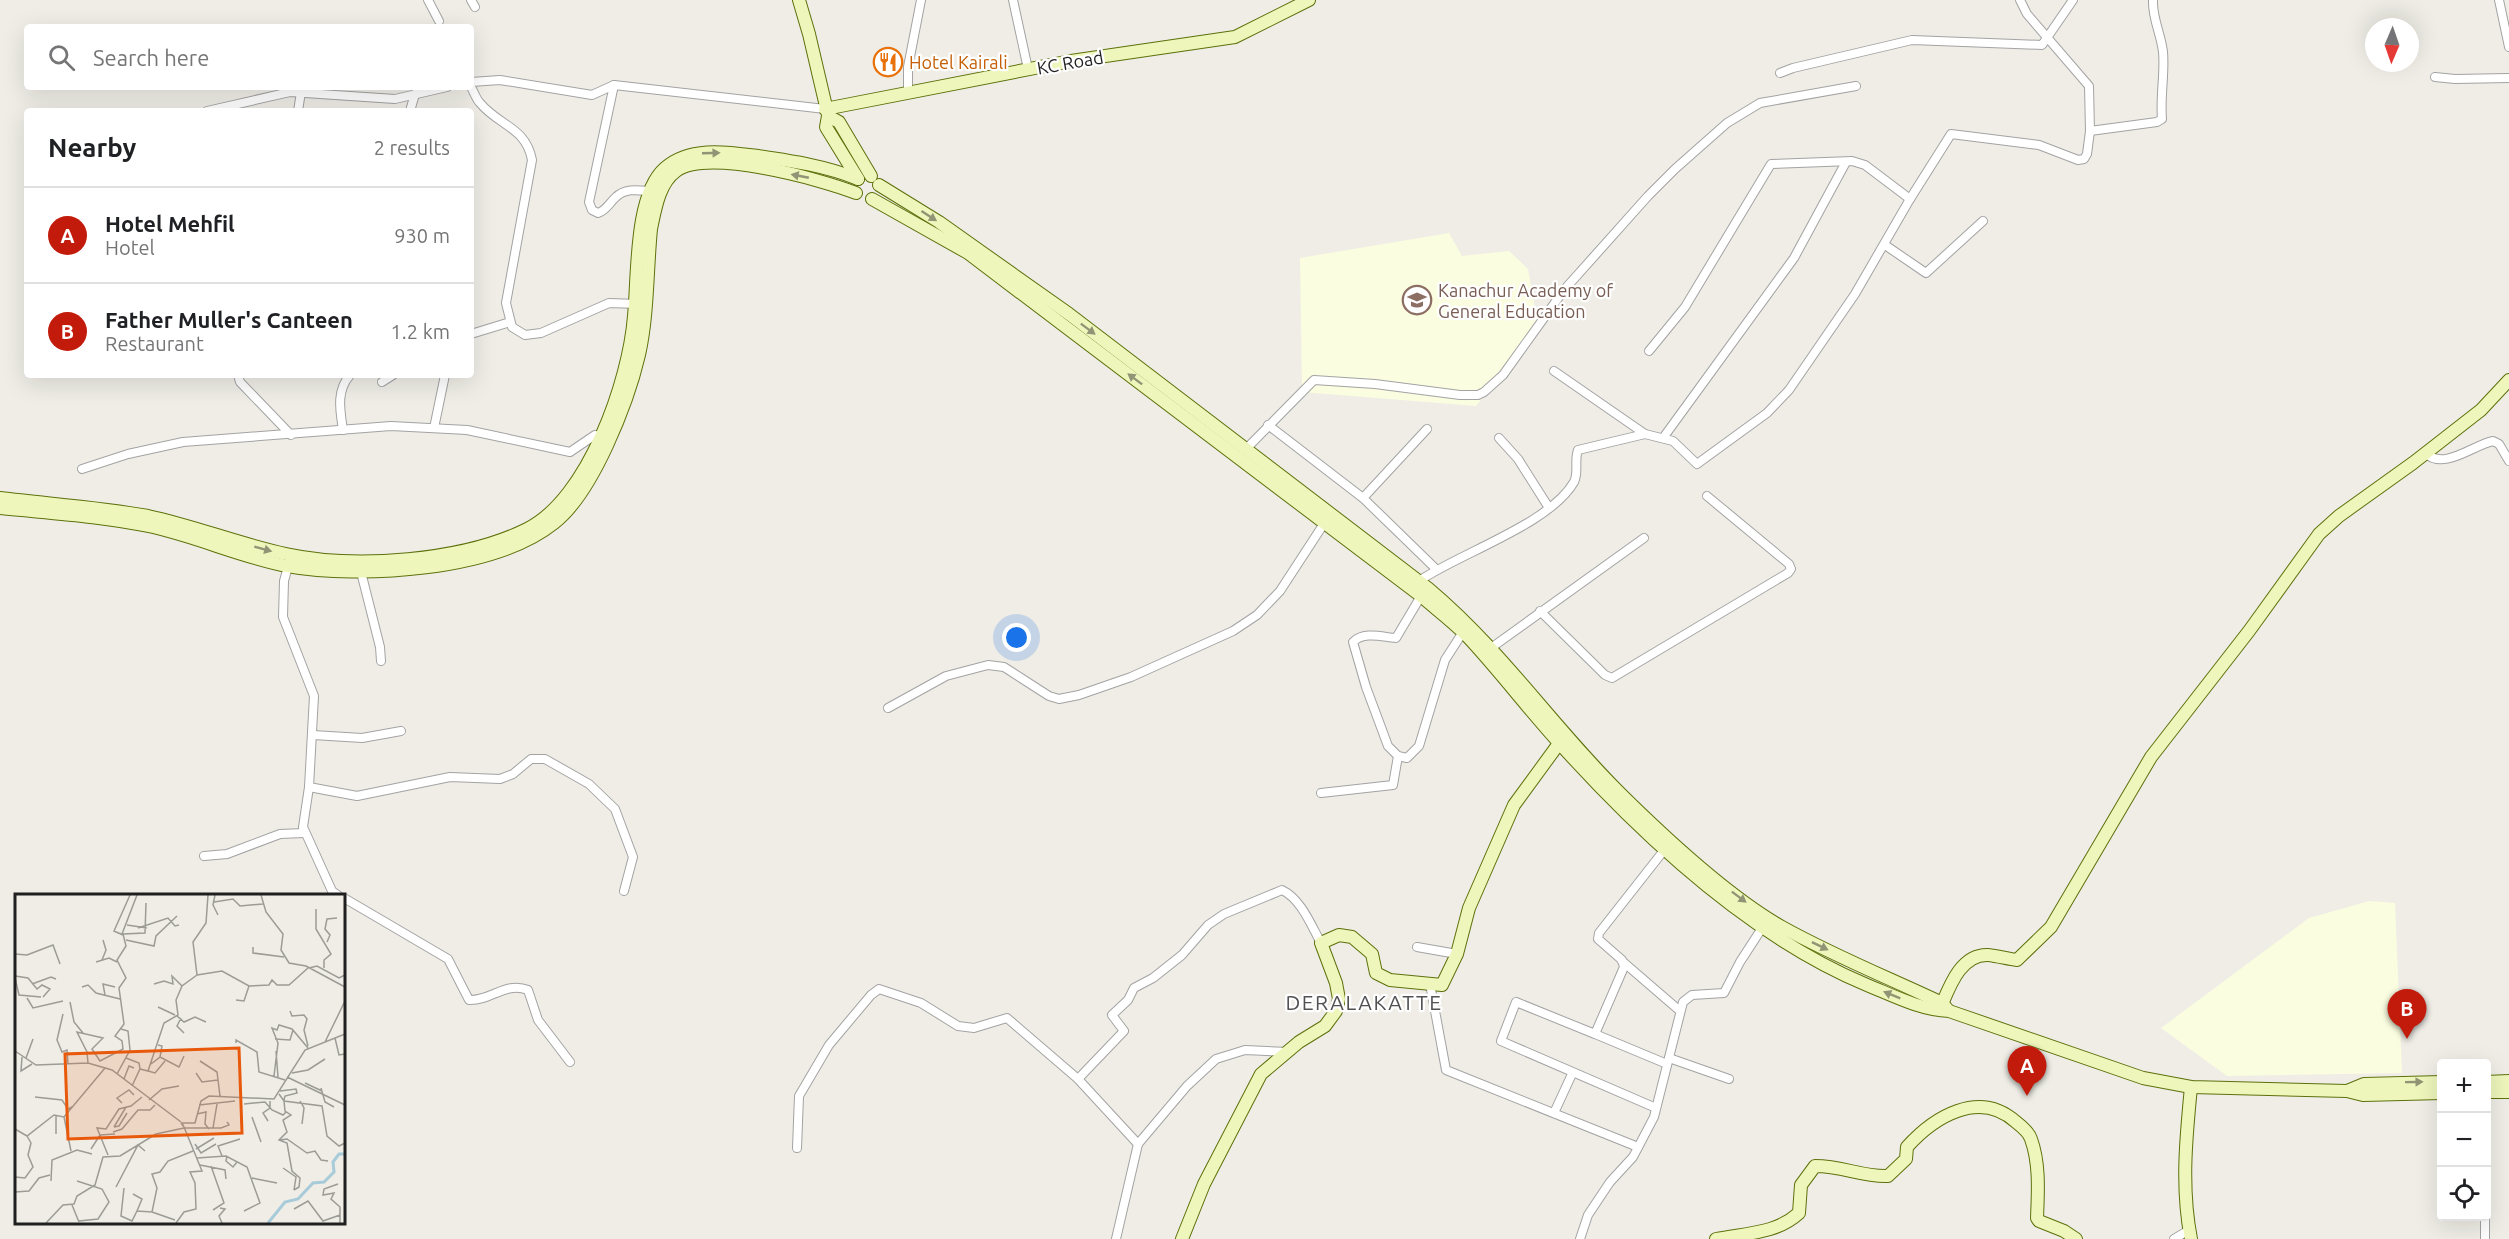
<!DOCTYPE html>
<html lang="en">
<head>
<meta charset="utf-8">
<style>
  body { margin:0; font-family:Ubuntu,sans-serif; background:#f6f6f6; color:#202124 }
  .controls { position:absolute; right:18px; bottom:18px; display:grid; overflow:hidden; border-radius:6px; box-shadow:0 6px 24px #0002 }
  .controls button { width:54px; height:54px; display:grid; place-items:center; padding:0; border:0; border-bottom:2px solid #e0e0e0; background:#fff; color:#202124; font:30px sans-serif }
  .compass { position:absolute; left:2365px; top:18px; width:54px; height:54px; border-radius:50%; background:#fff; box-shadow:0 6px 24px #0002; rotate:182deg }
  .you { position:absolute; left:1017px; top:638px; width:21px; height:21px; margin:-15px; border:4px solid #fff; border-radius:50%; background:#1a73e8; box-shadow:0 0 0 9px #1a73e833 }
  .badge { display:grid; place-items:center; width:39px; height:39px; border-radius:50%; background:#c31b0b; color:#fff; font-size:20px; font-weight:700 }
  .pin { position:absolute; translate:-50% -50px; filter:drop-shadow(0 2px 3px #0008) }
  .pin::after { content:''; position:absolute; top:32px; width:21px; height:18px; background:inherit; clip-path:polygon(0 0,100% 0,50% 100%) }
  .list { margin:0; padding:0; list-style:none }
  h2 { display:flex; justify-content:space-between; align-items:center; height:78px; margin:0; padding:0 24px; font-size:26px }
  h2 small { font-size:20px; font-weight:400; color:#757577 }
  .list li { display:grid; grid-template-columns:39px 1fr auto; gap:18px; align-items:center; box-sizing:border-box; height:96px; padding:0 24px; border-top:2px solid #e0e0e0 }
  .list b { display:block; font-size:22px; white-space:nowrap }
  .list p { margin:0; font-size:20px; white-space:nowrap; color:#757577 }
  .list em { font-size:20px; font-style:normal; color:#757577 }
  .icon { flex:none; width:33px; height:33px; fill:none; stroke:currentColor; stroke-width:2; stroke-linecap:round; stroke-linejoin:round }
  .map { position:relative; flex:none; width:2509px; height:1239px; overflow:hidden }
  .search { position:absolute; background:#fff; box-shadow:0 6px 24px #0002; left:24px; top:24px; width:450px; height:66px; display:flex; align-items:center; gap:15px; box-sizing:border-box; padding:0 21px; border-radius:6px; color:#757577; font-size:22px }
  .panel { position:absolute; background:#fff; box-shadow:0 6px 24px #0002; left:24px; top:108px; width:450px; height:270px; border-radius:6px }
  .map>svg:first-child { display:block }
</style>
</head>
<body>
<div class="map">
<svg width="2509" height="1239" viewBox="0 0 2509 1239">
  <rect width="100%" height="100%" fill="#efede6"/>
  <g fill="#fbfde0">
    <path d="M 1449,233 L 1462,256 L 1509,251 L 1528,269 L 1539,330 L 1476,406 L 1302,392 L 1300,258 Z"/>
    <path d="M 2369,901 L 2395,903 L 2402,1073 L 2227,1076 L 2161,1028 L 2309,918 Z"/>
  </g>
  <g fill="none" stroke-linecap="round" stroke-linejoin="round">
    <g stroke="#a3a3a3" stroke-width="10">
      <g id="street">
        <path d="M 428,0 L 439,21"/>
        <path d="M 471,0 L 475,7"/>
        <path d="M 1013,0 L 1028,69"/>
        <path d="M 2499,0 L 2509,47"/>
        <path d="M 1780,73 L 1793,68 L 1912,40 L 2042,45 L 2073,0"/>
        <path d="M 2435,77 L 2455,79 L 2509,78"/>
        <path d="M 471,82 L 500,80 L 592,95 L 614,85 L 825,109"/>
        <path d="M 614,85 L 589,202 L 592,210 L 598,213 C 607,210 609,203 616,197 C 625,188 638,190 649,191"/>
        <path d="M 471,87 C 474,92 476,99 480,103 C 499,126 526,127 532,160 L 506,303 L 512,327 L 525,335 L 541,333 L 609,303 L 638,304"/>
        <path d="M 908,92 L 908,67 L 921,0"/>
        <path d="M 207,111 L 290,92 L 395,99 L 447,87"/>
        <path d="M 298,111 L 301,92"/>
        <path d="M 410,111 L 415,94"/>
        <path d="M 2090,131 L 2157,122 L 2162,119 C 2160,96 2165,73 2163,52 C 2161,34 2152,18 2153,0"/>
        <path d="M 1885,245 L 1926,273 L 1983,221"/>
        <path d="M 471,334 L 510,322"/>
        <path d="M 1649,351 L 1685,307 L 1771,164 L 1852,161 L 1865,165 L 1910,199"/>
        <path d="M 1554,371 L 1645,434"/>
        <path d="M 238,375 L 240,382 L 291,435"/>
        <path d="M 382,382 L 393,375"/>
        <path d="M 1268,425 L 1363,498 L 1427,429"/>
        <path d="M 434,428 L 445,375"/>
        <path d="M 343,430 C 340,410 336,391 350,375"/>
        <path d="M 1499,438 L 1518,459 L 1549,508"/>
        <path d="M 1663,438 L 1794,258 L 1846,162"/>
        <path d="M 1245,450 L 1314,380 L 1375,384 L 1460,395 L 1478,395 L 1484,392 L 1503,375 L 1564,290 L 1648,196 L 1675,169 L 1727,123 L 1760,103 L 1856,86"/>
        <path d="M 2425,453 C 2444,471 2473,445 2493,441 L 2499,444 L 2509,461"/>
        <path d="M 82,469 L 128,454 L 183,442 L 391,426 L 467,430 L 570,452 L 595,435 L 606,437"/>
        <path d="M 1363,498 L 1436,569"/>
        <path d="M 289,563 L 284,581 L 283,617 L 314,696 L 309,787 L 303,827 L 332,891 L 339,896"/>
        <path d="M 361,572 L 380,647 L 381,661"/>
        <path d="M 1419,581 C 1460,553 1550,524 1574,482 C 1579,473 1574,460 1578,450 L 1645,434 L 1673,441 L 1697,464 L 1767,413 L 1789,390 L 1855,294 L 1910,199 L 1951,134 L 2039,145 L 2078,160 L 2084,159 L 2087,154 L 2090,131 L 2089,86 L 2027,14 L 2020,0"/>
        <path d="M 1421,596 L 1396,638 C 1382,637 1364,631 1353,642 L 1366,687 L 1388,746 L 1398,756 L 1407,758 L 1419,746 L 1445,660 L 1463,632"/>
        <path d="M 1540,611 L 1605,675 L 1612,678 L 1788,573 L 1791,569 L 1789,564 L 1707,496"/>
        <path d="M 1491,648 L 1644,538"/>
        <path d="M 888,708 L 946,676 L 988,665 L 1004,667 L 1049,696 L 1059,699 L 1079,695 L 1131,677 L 1233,631 L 1257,615 L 1280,591 L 1325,522"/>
        <path d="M 313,735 L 362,738 L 401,731"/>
        <path d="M 309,787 L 357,796 L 450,777 L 500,779 L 513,774 L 531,759 L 545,759 L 589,784 L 615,809 L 633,857 L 624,891"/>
        <path d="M 1321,793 L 1393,785 L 1398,756"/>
        <path d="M 204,856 L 227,854 L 280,834 L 304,833 L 303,828"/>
        <path d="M 344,898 L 448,959 L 469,1000 C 491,1001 506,981 528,990 L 538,1020 L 570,1062"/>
        <path d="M 1417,947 L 1457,954"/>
        <path d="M 1622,961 L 1680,1011"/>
        <path d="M 1430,984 L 1446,1070 L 1638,1147"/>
        <path d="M 1595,1034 L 1667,1064"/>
        <path d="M 1669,1058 L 1729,1079"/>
        <path d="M 1078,1079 L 1124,1031 L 1112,1015 L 1128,1000 L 1134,988 L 1153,978 L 1182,955 L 1208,925 L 1224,914 L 1282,890 C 1301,899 1311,925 1321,943"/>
        <path d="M 1656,1108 L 1501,1041 L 1516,1002 L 1595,1034 L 1624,967 L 1622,960 L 1598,939 L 1599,933 L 1665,849"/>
        <path d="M 1554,1113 L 1572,1074"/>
        <path d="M 797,1148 L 799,1096 L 829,1045 L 871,995 L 879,989 L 921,1003 L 958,1026 L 974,1028 L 1007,1018 L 1078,1079 L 1138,1144"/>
        <path d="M 2485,1216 L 2485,1239"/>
        <path d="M 1116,1239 L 1138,1144 L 1187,1086 L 1216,1059 L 1245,1050 L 1288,1052"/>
        <path d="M 1580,1239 L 1588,1215 L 1610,1182 L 1633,1157 L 1654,1117 L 1683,1002 L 1692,995 L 1724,993 L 1740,962 L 1764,925"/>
        <path d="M 2174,1239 L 2189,1230"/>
      </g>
    </g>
    <g stroke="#5d710b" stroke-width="14">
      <g id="secondary">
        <path d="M 799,0 L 809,34 L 828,115"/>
        <path d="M 825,109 L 1071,61 L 1235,37 L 1309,0"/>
        <path d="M 858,179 L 826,127 L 828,116 L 839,122 L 871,176"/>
        <path d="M 879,185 L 939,222 L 1069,314 L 1429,589 C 1504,652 1558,734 1628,801 C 1671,843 1731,898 1782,927 C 1834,956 1889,978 1942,1003 L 1948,1010"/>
        <path d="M 872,199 L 968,253 L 1421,596 C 1436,609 1452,621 1466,635 C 1499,670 1528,709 1561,745 C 1644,837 1751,937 1867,985 C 1892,995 1920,1010 1949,1011 L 2143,1078 L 2191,1087 L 2347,1091 L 2363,1095 L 2442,1093"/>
        <path d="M 0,498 C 49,504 99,507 148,516 C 195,526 239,544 286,554 C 355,569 463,561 527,529 C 588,499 629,381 634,316 C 638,278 634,195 665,168 C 690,146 727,152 758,156 C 792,161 826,166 858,179"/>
        <path d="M 0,508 C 48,513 101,516 148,526 C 196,536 240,557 287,566 C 361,579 494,571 554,523 C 593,493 628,402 639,355 C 648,315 647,270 651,229 C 655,210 659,183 676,171 C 708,148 820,179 856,193"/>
        <path d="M 1940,1009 C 1949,988 1960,954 1988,955 C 1998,956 2008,959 2017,960 L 2051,927 L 2151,757 L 2249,631 L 2319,534 L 2339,516 L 2413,463 L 2481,410 L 2509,380"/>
        <path d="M 2486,1082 L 2509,1081"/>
        <path d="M 2347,1091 L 2364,1084 L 2442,1082"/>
        <path d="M 2486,1092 L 2509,1092"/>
        <path d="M 1182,1239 L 1204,1184 L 1261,1074 L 1299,1042 L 1325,1026 L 1336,1011 L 1339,999 L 1336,983 L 1321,943 L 1339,935 L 1352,937 L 1372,954 L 1376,973 L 1390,980 L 1442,985 L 1457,954 L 1469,908 L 1514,805 L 1563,738"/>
        <path d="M 1716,1239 C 1746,1233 1776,1234 1799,1213 L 1801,1185 L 1815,1166 C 1843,1166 1862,1177 1888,1176 L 1906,1159 L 1907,1147 C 1934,1117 1979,1089 2016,1122 C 2021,1126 2029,1132 2031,1139 C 2040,1164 2038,1192 2037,1218 L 2039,1221 L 2064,1231 L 2076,1239"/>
        <path d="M 2191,1239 C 2181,1188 2186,1138 2191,1087"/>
      </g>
    </g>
    <use href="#street" stroke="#fff" stroke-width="8"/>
    <use href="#secondary" stroke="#eef6bc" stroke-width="12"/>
  </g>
  <defs><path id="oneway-solid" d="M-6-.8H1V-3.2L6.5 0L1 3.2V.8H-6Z" transform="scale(1.5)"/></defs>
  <g fill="#919575">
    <use href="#oneway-solid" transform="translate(711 153) rotate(-2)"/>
    <use href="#oneway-solid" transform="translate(800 176) rotate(-169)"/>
    <use href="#oneway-solid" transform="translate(929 216) rotate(33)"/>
    <use href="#oneway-solid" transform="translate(1088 329) rotate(37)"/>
    <use href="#oneway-solid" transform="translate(1135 379) rotate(-143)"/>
    <use href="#oneway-solid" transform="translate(263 549) rotate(15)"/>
    <use href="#oneway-solid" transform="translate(1739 897) rotate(37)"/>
    <use href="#oneway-solid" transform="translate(1820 946) rotate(26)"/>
    <use href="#oneway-solid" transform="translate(1892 995) rotate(-158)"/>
    <use href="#oneway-solid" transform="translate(2414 1082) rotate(-1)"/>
  </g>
  <defs>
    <g id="restaurant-ring" transform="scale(1.5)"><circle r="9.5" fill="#fff" stroke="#e8710a" stroke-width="1.5"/><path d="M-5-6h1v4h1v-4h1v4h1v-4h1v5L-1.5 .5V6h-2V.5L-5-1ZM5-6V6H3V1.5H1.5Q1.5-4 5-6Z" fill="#e8710a"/></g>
    <g id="university-ring" transform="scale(1.5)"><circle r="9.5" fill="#fff" stroke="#8d6e63" stroke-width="1.5"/><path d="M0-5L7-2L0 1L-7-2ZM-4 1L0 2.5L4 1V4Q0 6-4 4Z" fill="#8d6e63"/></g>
  </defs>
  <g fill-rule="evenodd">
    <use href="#restaurant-ring" x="888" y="62"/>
    <use href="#university-ring" x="1417" y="300"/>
  </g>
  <g text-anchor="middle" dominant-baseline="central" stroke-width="4.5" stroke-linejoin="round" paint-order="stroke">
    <g font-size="18" fill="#c56008" stroke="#fff" text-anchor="start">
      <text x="909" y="62">Hotel Kairali</text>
    </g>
    <g font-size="18" fill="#1f1f1f" stroke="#fff">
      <text transform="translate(1070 62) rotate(-10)">KC Road</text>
    </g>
    <g font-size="18" fill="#785e54" stroke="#fff" text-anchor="start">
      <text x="1438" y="290">Kanachur Academy of<tspan x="1438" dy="21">General Education</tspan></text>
    </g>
    <g font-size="21" letter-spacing="1.5" fill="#525252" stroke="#fff">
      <text x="1364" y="1002">DERALAKATTE</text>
    </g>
  </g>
  <g transform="translate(15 894)">
    <rect width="330" height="330" fill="#efede6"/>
    <path fill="none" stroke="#a8cbda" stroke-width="3" d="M 253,329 L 270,308 L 283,305 L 298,289 L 309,288 L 319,278 L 318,268 L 324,260 L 330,260"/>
    <path fill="none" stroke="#9c9b96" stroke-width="1.5" d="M 200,1 L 198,11 L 203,21M 246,1 L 251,18 L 268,40 L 266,56 L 274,69 L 291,72 L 330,93M 199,8 L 218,5 L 225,12 L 248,10M 301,15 L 301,35 L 316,60 L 309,66 L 309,74M 112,31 L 132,34M 123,34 L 153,24 L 160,32 L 164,31M 107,40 L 122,1M 108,41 L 99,37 L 115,1M 111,46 L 139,52 L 141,42 L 162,22M 312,48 L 315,41 L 310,35 L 312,25 L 322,24M 238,53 L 238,59 L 269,63M 0,60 L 12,61 L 38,51 L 45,70M 87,66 L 91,56 L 88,46M 81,68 L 94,64 L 102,68M 294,74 L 302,72 L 324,84 L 330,81M 182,81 L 207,77 L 234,92 L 254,91 L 257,86 L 262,91 L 274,91 L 293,74M 0,82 L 13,84 L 22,95 L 27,91 L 35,95 L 28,103M 0,84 L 4,101 L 26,103M 17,90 L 36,83 L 41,85M 139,90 L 149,87 L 158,90 L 157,82 L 167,92M 67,93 L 73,91 L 81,99 L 105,105M 90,101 L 88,90 L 100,93M 12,104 L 18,114 L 48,107M 221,106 L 229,107 L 234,92M 55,108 L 59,128 L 68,139M 143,113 L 160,121M 275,117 L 277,122 L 289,121 L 292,125 L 289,136 L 293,152M 48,120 L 42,146 L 47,158 L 52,156 L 53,170M 162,122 L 169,128 L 180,123 L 191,128M 166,124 L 162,132 L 169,139M 320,144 L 324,161 L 330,160M 260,145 L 275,146 L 278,136M 310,148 L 330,107M 221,149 L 221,146 L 242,158 L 244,178 L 270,186M 0,157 L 21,171 L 73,169 L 97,176 L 166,228M 261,157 L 263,183M 7,163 L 6,177 L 17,170M 145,163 L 164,173 L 169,162M 11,164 L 18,145M 111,164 L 124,169 L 125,175M 185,167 L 202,178 L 205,202M 73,169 L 72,158 L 62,138 L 88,144 L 77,155 L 85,167 L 108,155 L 107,147 L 100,142 L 109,130 L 104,94 L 111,84 L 102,66 L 111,52 L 108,40 L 130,39 L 131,9M 136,170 L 145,163 L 147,152 L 143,151M 133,177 L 140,179 L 150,167M 181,179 L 187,188 L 203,186M 277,179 L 293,176 L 310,165M 102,180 L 115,156 L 113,137 L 106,135M 259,182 L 263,149 L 257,134 L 262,136 L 264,131 L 277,135 L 293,154M 272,183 L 330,211M 109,185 L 114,172 L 119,174M 290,189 L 307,197M 117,192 L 125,175 L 133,177 L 149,129 L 163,121 L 161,106 L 167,92 L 182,81 L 178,48 L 191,29 L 193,1M 306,194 L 310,208 L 319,213M 265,197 L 281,195 L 282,199 L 270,202 L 269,206M 264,200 L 269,207 L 307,212 L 312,242 L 324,252 L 330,249M 20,203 L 47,206 L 53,215 L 57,213M 134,206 L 147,195 L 164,192M 269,207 L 270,217 L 276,221 L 268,226 L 272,238 L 264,246 L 272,249 L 277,277 L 285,284 L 284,293 L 279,296M 285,207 L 289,214 L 287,230M 107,209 L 102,204 L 114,196 L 119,201M 229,210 L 250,208 L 257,216 L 268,221 L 271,218M 184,211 L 220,207M 182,220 L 191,218 L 190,230 L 194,235M 49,223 L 56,257M 237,223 L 246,248M 253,227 L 248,219 L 255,214 L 255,207M 166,229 L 169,233 L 167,229 L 180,229 L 186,207 L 194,202 L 259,205 L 290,156 L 330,140M 99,233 L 111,213M 99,233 L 104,232 L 112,219M 169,234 L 206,234 L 214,231 L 212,228M 198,234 L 202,210M 0,235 L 12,242 L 39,221 L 49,223 L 90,174M 98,238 L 107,235 L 123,216 L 135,216 L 140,211M 41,240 L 41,221M 265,246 L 272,245 L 292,259 L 300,257 L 306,266 L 313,267M 180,250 L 186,259 L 201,250M 76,255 L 85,241 L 100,240M 181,255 L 199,244M 93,261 L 82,234 L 91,235 L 104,215 L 116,212 L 127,203M 207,262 L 203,252 L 225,245M 212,262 L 211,267 L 218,273 L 222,268M 182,264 L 211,262 L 232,273 L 245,309 L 229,317M 185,271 L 210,276 L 211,285M 196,272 L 209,309 L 198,316M 268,274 L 281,283 L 279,296M 0,283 L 10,284 L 18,273 L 13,261 L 16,249 L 12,242M 237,284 L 262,289M 36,287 L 37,266 L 62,256 L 77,260M 62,287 L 87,295 L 94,308 L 83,325 L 64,327M 323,290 L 309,295 L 308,301 L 319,299 L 316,305 L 325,313 L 325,329M 101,293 L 123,251 L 130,257M 109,294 L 106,322 L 117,327 L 122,317 L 137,318 L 142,294 L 137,280 L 145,278 L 153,267 L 178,257M 0,298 L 14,297 L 24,284 L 35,281M 118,300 L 127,305 L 122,317M 57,311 L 64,328M 205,314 L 210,315 L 204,322 L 207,329M 279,315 L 293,307 L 308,327 L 325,321M 137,318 L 160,326M 31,329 L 48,311 L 59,310 L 62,302 L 80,291 L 88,263 L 105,262 L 141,240 L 169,234M 161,329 L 169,318 L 181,315 L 180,289 L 175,278 L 187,277 L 169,233"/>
    <path fill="#e8590c" fill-opacity="0.15" stroke="#e8590c" stroke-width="3" d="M 224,154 L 227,239 L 53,245 L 50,160 Z"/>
    <rect width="330" height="330" fill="none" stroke="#1f1f1f" stroke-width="3"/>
  </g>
</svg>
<div class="controls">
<button>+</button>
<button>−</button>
<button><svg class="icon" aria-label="locate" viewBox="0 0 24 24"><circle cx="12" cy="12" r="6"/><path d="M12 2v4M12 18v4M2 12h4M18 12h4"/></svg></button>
</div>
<svg class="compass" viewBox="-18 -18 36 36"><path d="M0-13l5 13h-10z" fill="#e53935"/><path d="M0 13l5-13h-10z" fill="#757577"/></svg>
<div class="you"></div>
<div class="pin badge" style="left:2027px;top:1096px">A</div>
<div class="pin badge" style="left:2407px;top:1039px">B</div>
<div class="search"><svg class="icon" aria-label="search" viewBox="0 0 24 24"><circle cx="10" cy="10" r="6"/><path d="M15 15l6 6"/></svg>Search here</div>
<section class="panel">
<h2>Nearby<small>2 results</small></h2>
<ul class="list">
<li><span class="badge">A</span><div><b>Hotel Mehfil</b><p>Hotel</p></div><em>930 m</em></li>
<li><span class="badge">B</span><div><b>Father Muller's Canteen</b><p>Restaurant</p></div><em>1.2 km</em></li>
</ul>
</section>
</div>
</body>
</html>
